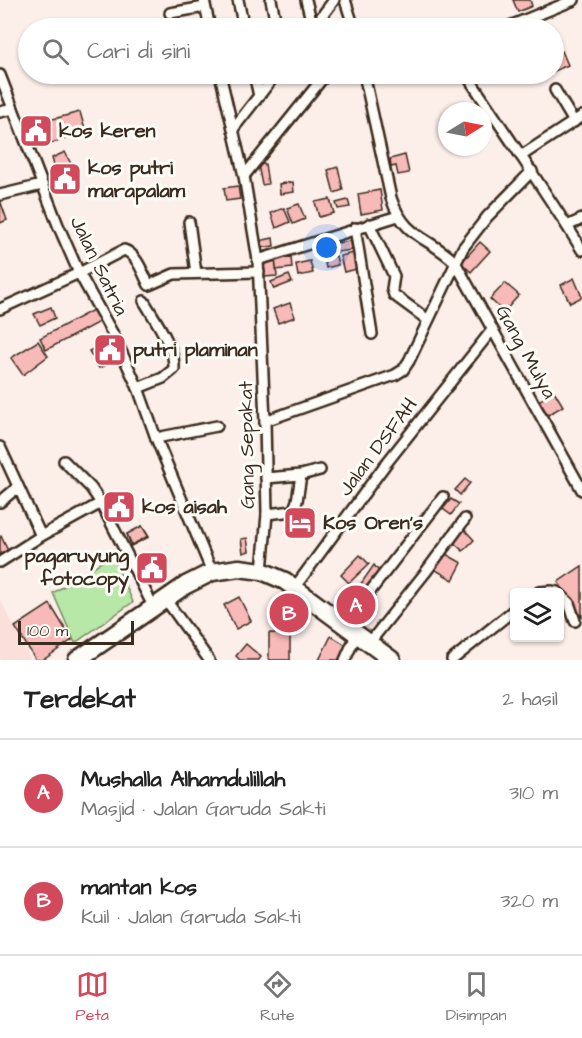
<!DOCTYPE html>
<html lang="id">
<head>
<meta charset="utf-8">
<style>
  body { margin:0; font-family:"Architects Daughter",sans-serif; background:#f2f2f2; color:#222 }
  .controls { position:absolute; right:18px; bottom:18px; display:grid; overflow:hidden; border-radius:6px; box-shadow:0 2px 4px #0004 }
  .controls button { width:54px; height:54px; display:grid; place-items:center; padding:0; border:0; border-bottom:2px solid #e0e0e0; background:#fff; color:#222; font:30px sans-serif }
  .compass { position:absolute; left:438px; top:102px; width:54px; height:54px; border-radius:50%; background:#fff; box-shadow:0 2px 4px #0004; rotate:80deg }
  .scale { position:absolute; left:18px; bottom:15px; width:116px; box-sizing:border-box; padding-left:6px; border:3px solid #3b2a1e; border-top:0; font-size:16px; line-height:21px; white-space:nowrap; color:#3b2a1e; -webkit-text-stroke:4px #fdfcf7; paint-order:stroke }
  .you { position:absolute; left:327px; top:248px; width:21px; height:21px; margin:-15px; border:4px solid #fff; border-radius:50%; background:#1a73e8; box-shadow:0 0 0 9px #1a73e833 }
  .badge { display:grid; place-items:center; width:39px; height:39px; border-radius:50%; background:#d1495b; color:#fff; font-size:20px; font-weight:700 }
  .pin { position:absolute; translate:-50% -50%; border:3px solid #fff; box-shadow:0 2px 6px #0006 }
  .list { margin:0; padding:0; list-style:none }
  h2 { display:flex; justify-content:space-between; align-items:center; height:78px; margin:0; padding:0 24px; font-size:26px }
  h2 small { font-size:20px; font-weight:400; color:#767676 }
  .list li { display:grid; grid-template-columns:39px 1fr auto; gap:18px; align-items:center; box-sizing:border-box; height:108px; padding:0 24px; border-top:2px solid #e0e0e0 }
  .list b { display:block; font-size:22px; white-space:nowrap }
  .list p { margin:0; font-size:20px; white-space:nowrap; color:#767676 }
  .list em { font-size:20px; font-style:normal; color:#767676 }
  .icon { flex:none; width:33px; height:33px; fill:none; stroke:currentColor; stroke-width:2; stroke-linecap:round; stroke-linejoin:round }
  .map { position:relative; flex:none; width:582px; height:660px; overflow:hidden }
  .search { position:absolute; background:#fff; box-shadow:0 2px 4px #0004; left:18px; right:18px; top:18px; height:66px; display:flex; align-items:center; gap:15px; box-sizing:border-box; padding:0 21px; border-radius:33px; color:#767676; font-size:22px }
  .sheet { height:294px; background:#fff }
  nav { display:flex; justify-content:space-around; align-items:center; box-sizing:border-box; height:84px; border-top:2px solid #e0e0e0; background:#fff; font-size:16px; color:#767676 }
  nav a { display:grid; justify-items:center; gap:3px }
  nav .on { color:#d1495b }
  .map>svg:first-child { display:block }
</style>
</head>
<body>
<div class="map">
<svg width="582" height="660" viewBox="0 0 582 660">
  <rect width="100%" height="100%" fill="#fcefea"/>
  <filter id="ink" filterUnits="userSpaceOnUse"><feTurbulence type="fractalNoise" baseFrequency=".0167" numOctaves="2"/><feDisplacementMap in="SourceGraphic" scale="12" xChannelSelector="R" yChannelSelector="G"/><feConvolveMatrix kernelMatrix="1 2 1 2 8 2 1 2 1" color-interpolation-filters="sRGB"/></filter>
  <g filter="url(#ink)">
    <path fill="#fadfdb" d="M 0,599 L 31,660 L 0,660 Z"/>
    <path fill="#b7e8a7" stroke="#798962" stroke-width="1.5" d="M 112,555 L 133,602 L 75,643 L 53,593 Z"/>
    <g fill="#f7bab8" stroke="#3b2a1e" stroke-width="1.5">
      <path d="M 513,0 L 530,0 L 532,6 L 518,12 Z"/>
      <path d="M 562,51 L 568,65 L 554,71 L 554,54 Z"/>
      <path d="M 80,112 L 86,133 L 34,148 L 26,126 Z"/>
      <path d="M 65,152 L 71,164 L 55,169 L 52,158 Z"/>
      <path d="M 405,155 L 409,173 L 398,175 L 396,166 L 391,167 L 390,159 Z"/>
      <path d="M 265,164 L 268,184 L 262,185 L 258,165 Z"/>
      <path d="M 338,167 L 343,190 L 334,193 L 328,170 Z"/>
      <path d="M 72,168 L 78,184 L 53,190 L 47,185 L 44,177 Z"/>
      <path d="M 293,182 L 294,192 L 280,194 L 279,184 Z"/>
      <path d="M 238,186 L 240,199 L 226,201 L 224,188 Z"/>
      <path d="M 380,190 L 383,210 L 361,214 L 358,194 Z"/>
      <path d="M 330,199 L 334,213 L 319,217 L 315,202 Z"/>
      <path d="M 0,200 L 7,220 L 0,223 Z"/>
      <path d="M 348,200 L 350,207 L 338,209 L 336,203 Z"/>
      <path d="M 299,204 L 305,219 L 293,224 L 287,208 Z"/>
      <path d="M 284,208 L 290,222 L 276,228 L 271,213 Z"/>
      <path d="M 273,238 L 274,246 L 260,248 L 259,241 Z"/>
      <path d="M 351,241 L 352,250 L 337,252 L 336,243 Z"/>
      <path d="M 480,242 L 490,251 L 471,272 L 461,263 Z"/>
      <path d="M 354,253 L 357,269 L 344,272 L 340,256 Z"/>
      <path d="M 336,256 L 338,265 L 326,268 L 324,259 Z"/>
      <path d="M 291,257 L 292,268 L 276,270 L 275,258 Z"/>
      <path d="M 275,260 L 277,276 L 264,277 L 262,262 Z"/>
      <path d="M 310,261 L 313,273 L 298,276 L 296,264 Z"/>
      <path d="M 289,275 L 292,282 L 274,289 L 271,282 Z"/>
      <path d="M 574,278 L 582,297 L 570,303 L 561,285 Z"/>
      <path d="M 505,283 L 519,295 L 504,312 L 490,299 Z"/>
      <path d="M 290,303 L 295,317 L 278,323 L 273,309 Z"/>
      <path d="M 51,307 L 55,318 L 40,325 L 34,314 Z"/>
      <path d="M 95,309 L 101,321 L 46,350 L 40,338 Z"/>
      <path d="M 111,340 L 121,359 L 99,368 L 89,351 Z"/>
      <path d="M 38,341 L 48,356 L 23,375 L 11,358 Z"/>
      <path d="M 554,391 L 563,406 L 548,415 L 539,401 Z"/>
      <path d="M 465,479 L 470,483 L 460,495 L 455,490 Z"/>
      <path d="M 451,499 L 459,504 L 451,515 L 443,509 Z"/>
      <path d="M 142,526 L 149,537 L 131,546 L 127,534 Z"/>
      <path d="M 142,526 L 148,536 L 132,545 L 127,534 Z"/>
      <path d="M 464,529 L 474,540 L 463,551 L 452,541 Z"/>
      <path d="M 1,536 L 9,553 L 0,557 L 0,537 Z"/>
      <path d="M 247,538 L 249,551 L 243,553 L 241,539 Z"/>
      <path d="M 444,553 L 462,563 L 453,580 L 434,569 Z"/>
      <path d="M 360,555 L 369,564 L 349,583 L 341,575 Z"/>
      <path d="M 374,565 L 381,574 L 365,596 L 360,585 Z"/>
      <path d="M 582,566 L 582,617 L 558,582 Z"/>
      <path d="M 239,597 L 251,621 L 236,629 L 224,605 Z"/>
      <path d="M 50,604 L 72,640 L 43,660 L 36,660 L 15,627 Z"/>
      <path d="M 269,633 L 290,634 L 290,660 L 269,660 Z"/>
      <path d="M 331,636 L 348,646 L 340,660 L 319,660 Z"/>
      <path d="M 246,644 L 261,657 L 259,660 L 240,660 L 236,656 Z"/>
    </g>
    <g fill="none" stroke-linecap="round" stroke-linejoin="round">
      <g stroke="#3b2a1e" stroke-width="14">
        <g id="street">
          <path d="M 204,0 L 210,28"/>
          <path d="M 238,0 L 244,28"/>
          <path d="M 271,0 L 277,28"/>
          <path d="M 306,0 L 313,28"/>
          <path d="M 345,0 L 354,28"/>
          <path d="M 170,13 L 205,7"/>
          <path d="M 313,28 L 334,0"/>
          <path d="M 390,28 L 392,28"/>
          <path d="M 505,28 L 574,0"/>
          <path d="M 220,74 L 233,129"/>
          <path d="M 254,74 L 259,96"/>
          <path d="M 364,74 L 391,198 C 405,239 428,236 455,262 L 582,490"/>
          <path d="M 466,74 L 521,156 L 582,116"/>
          <path d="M 0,75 L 58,225 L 79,273 L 114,336 L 138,388 L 156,438 L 212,572"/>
          <path d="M 555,90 L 574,122"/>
          <path d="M 0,112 L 13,109"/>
          <path d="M 521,156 L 567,226 L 582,219"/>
          <path d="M 244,176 L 326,74"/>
          <path d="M 0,195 L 42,185"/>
          <path d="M 189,222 L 196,273"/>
          <path d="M 369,224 L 394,276 L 392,289 L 394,295 L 428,320"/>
          <path d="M 567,226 L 582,250"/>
          <path d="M 355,228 L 372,334"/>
          <path d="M 258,260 L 398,216"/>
          <path d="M 0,309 L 79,273 L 124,250 C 137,254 143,274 149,285 L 174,274 L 259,272"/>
          <path d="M 138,388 L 163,378 L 174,369 C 176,349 154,318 144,301"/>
          <path d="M 265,421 L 395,375 L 403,370 L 409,361 L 463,248 L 487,217 L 532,171"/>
          <path d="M 156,438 L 217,426"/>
          <path d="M 0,447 L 41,536"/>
          <path d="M 64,461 L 91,488 L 101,503 L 154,608"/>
          <path d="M 266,478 L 301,475"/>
          <path d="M 0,502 L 18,487"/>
          <path d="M 267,514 L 293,511 L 297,501 L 301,475 L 320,470"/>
          <path d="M 0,562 L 41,536 L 101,503"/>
          <path d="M 262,571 L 267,514 L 265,421 L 258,260 L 244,176 L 233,129 L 276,74"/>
          <path d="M 295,587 L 385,465 L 492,330"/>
          <path d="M 539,592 L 551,591 L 557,592"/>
          <path d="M 560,594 L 569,603 L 575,621"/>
          <path d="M 166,600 L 209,660"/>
          <path d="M 345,624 L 443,497"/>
          <path d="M 370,642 L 425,573 L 465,519"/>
          <path d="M 345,660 L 357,633"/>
          <path d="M 452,660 L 514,610"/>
        </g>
      </g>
      <g stroke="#3b2a1e" stroke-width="21">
        <path id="highway" d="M 77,660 L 186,585 L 212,572 L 239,568 L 262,571 L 285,581 L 392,660"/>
      </g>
      <use href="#street" stroke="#fdfcf7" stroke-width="9"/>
      <use href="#highway" stroke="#fdfcf7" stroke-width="16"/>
    </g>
  </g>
  <defs>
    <g id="civic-square" transform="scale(1.725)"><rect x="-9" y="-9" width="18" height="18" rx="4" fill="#d1495b" stroke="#fdfcf7"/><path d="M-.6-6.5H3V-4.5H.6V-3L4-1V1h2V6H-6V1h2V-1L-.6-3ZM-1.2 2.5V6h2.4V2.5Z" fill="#fff"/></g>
    <g id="hotel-square" transform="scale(1.725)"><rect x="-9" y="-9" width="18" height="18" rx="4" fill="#d1495b" stroke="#fdfcf7"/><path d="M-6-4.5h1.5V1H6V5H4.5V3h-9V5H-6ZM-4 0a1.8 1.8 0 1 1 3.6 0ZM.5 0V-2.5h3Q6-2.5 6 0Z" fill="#fff"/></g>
  </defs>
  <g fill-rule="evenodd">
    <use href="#civic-square" x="36" y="131"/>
    <use href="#civic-square" x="65" y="179"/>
    <use href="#civic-square" x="110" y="350"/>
    <use href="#civic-square" x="119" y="507"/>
    <use href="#hotel-square" x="300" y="523"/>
    <use href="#civic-square" x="152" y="568"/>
  </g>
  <g text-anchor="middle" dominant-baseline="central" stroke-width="6" stroke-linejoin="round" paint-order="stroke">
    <g font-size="20" font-weight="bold" fill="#3b2a1e" stroke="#fdfcf7" text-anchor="start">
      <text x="59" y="131">kos keren</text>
      <text x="88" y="168">kos putri<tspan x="88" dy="23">marapalam</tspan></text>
      <text x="133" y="350">putri plaminan</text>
      <text x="142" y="507">kos aisah</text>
      <text x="323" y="523">Kos Oren's</text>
      <text x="129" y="556" text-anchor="end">pagaruyung<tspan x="129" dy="23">fotocopy</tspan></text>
    </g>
    <g font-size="20" fill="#3b2a1e" stroke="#fdfcf7">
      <text transform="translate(99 266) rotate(64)">Jalan Satria</text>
      <text transform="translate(526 352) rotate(61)">Gang Mulya</text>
      <text transform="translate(247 445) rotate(-91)">Gang Sepakat</text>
      <text transform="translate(378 447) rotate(-53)">Jalan DSFAH</text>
    </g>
  </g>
</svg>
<div class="controls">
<button><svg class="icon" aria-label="layers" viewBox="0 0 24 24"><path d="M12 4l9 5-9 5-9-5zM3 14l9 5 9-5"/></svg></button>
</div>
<svg class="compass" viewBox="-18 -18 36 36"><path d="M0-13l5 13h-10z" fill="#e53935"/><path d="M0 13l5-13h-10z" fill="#767676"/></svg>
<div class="scale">100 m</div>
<div class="you"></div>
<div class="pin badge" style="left:356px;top:605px">A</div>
<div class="pin badge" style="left:289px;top:613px">B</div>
<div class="search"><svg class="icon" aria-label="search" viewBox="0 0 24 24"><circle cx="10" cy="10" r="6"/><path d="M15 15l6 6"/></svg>Cari di sini</div>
</div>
<section class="sheet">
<h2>Terdekat<small>2 hasil</small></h2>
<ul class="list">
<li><span class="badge">A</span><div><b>Mushalla Alhamdulillah</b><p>Masjid · Jalan Garuda Sakti</p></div><em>310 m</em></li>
<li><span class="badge">B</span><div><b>mantan kos</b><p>Kuil · Jalan Garuda Sakti</p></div><em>320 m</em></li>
</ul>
</section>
<nav>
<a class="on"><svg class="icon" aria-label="map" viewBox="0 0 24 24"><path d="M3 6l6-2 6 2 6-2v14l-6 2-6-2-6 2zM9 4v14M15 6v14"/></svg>Peta</a>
<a><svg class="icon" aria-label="directions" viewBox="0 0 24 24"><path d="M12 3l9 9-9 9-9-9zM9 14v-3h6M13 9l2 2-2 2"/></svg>Rute</a>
<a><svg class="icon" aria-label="saved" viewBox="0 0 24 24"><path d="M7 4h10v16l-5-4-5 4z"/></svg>Disimpan</a>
</nav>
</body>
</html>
